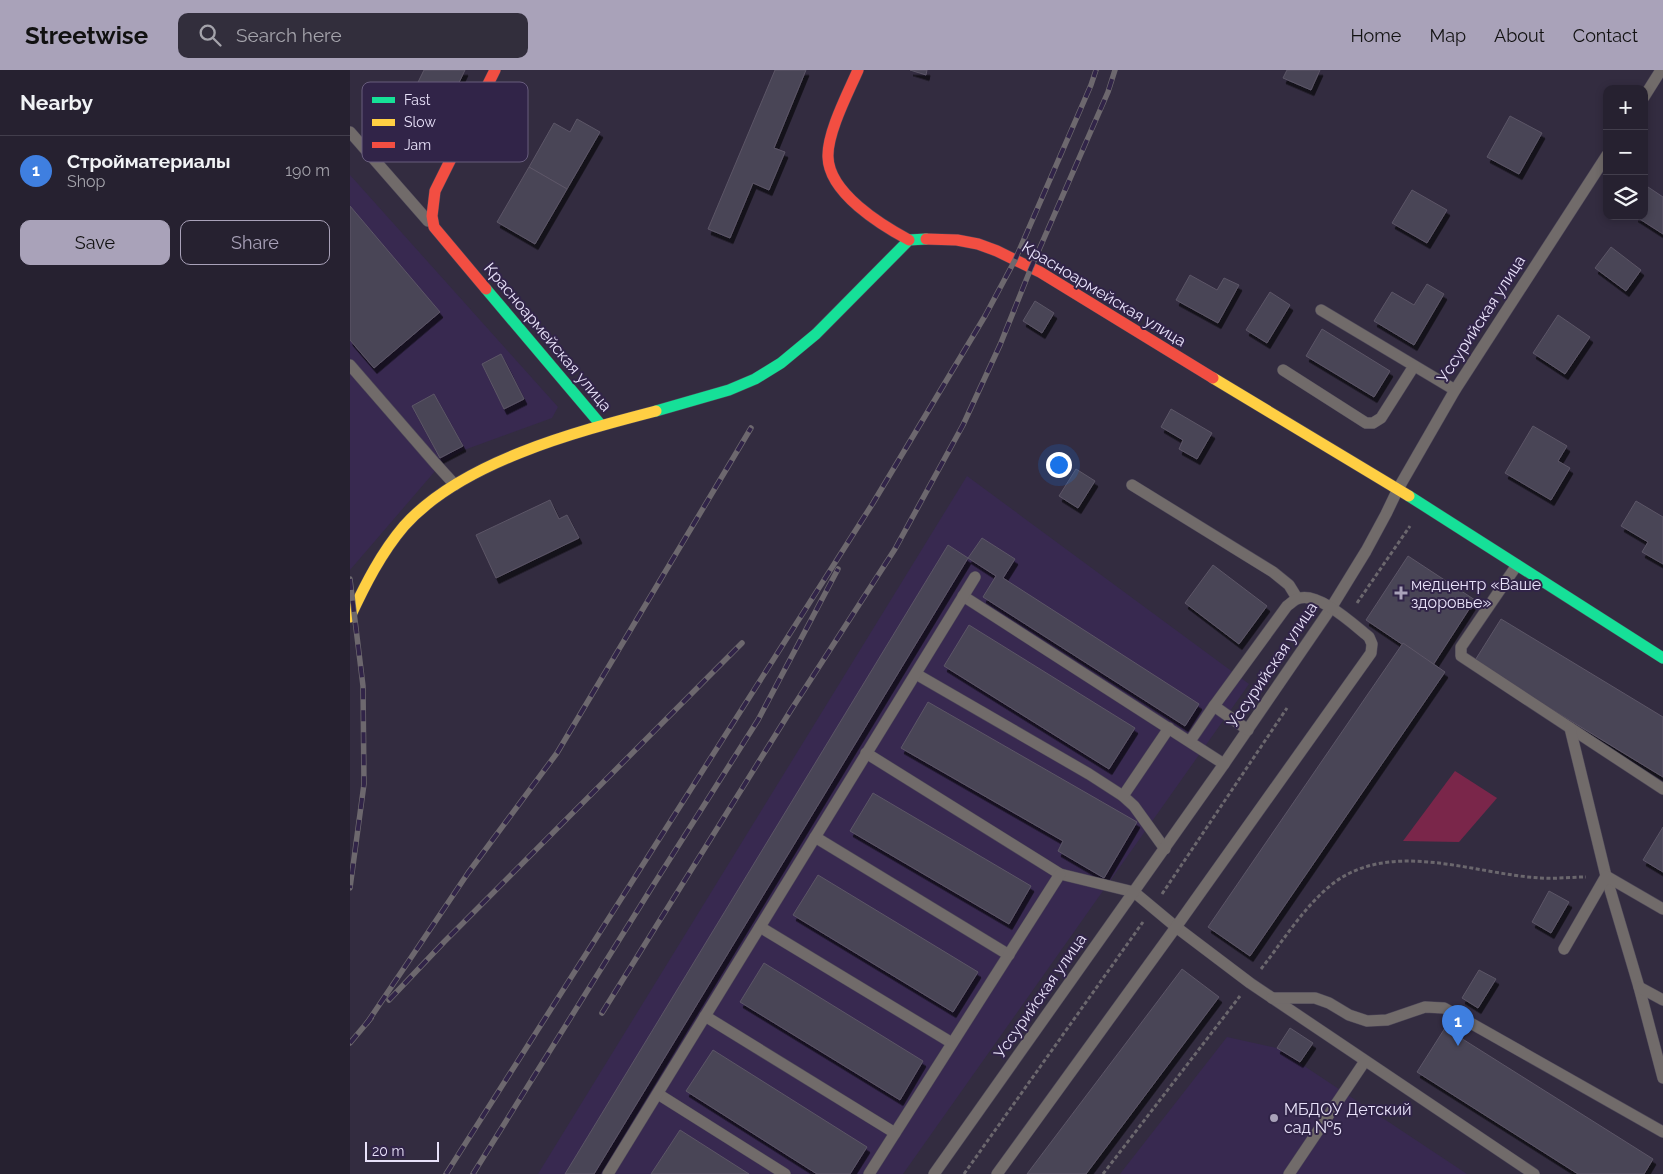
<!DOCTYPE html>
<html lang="en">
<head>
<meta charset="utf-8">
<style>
  body { margin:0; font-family:Raleway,sans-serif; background:#322e3c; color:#f1f3f6 }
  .controls { position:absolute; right:15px; top:15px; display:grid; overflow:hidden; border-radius:10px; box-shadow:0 2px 8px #0003 }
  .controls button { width:45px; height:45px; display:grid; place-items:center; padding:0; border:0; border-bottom:1px solid #423e4c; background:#262130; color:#f1f3f6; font:25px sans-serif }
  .scale { position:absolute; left:15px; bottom:12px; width:74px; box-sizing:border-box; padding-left:5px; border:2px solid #e9e2fa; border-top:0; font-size:14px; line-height:18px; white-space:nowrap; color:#e9e2fa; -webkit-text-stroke:4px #312448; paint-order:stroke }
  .you { position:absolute; left:708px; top:394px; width:18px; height:18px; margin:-12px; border:4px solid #fff; border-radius:50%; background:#1a73e8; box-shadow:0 0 0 8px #1a73e833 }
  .badge { display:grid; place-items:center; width:32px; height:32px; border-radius:50%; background:#a9a2b9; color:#fff; font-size:16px; font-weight:700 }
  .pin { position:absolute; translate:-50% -41px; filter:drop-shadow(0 1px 2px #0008) }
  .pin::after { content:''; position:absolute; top:26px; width:18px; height:15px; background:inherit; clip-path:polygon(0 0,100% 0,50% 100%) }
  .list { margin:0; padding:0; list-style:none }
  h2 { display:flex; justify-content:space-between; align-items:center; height:65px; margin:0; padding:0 20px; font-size:21px }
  h2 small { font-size:16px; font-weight:400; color:#a4a3ab }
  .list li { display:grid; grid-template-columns:32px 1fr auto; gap:15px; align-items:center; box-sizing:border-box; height:70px; padding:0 20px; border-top:1px solid #423e4c }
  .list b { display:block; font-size:19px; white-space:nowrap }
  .list p { margin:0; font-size:16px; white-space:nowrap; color:#a4a3ab }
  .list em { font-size:16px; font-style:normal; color:#a4a3ab }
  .actions { display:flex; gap:10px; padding:15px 20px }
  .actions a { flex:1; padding:11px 0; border:1px solid #a9a2b9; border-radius:10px; text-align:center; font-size:18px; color:#a9a2b9 }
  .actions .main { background:#a9a2b9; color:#111 }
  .icon { flex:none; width:28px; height:28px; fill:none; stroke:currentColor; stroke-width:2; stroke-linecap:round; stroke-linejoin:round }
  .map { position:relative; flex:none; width:1313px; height:1104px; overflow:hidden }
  header { display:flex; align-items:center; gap:30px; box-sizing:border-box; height:70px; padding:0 25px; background:#a9a2b9; color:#111 }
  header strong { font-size:24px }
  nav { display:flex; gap:28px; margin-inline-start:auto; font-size:18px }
  .search { width:350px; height:45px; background:#322e3c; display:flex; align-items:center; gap:12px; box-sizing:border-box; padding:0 18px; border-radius:10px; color:#a4a3ab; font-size:19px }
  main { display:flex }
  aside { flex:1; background:#262130 }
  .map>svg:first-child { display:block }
</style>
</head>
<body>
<header>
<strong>Streetwise</strong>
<div class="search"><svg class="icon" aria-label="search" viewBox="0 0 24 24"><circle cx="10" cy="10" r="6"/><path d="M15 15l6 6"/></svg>Search here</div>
<nav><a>Home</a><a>Map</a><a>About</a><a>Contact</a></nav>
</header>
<main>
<aside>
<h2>Nearby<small></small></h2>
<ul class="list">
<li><span class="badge" style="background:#3f7fe0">1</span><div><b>Стройматериалы</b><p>Shop</p></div><em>190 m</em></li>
</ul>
<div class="actions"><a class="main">Save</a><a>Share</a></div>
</aside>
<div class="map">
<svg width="1313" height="1104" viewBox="0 0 1313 1104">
  <defs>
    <filter id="shadow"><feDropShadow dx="3" dy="5.5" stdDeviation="0" flood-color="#0009"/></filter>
  </defs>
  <rect width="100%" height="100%" fill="#332c40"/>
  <g fill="#382950">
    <path d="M 0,105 L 208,337 L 202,348 L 114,380 L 92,393 L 0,500 Z"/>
    <path d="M 617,406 L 899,614 L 553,1104 L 188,1104 Z"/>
    <path d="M 877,967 L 927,978 L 1117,1104 L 770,1104 Z"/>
  </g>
  <path fill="#7a264a" d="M 1105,701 L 1147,728 L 1109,772 L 1053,771 Z"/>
  <g fill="#4a4456" stroke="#5c5667" filter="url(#shadow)">
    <path d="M 74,0 L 115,0 L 81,71 L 47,55 Z"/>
    <path d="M 425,0 L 456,0 L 424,78 L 435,82 L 419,120 L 403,113 L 380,168 L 358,159 Z"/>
    <path d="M 560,0 L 577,0 L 576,5 Z"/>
    <path d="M 937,0 L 970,0 L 961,20 L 933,8 Z"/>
    <path d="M 1160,46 L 1192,63 L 1169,104 L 1137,87 Z"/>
    <path d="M 227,49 L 250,62 L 217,119 L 179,97 L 204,53 L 220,62 Z"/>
    <path d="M 179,97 L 217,119 L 185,174 L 147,152 Z"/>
    <path d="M 1295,115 L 1313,127 L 1313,164 L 1285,146 L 1294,146 Z"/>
    <path d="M 1062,120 L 1097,140 L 1077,173 L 1042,153 Z"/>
    <path d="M 0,136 L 90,242 L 24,298 L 0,270 Z"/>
    <path d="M 1261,177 L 1291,200 L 1276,221 L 1245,198 Z"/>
    <path d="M 840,205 L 867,220 L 874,208 L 889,215 L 868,253 L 826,230 Z"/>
    <path d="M 1077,214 L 1094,224 L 1064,275 L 1024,251 L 1042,222 L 1064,235 Z"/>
    <path d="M 920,222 L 940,235 L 917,273 L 896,260 Z"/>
    <path d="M 685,231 L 704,243 L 692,263 L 673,251 Z"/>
    <path d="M 1208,245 L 1240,267 L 1215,304 L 1183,283 Z"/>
    <path d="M 972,259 L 1040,301 L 1024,327 L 956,286 Z"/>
    <path d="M 151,284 L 174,329 L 154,339 L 132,294 Z"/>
    <path d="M 84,324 L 113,376 L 90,388 L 62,336 Z"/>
    <path d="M 821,339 L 862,363 L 847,389 L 829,379 L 833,370 L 811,357 Z"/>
    <path d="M 1183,356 L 1217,376 L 1208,391 L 1220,398 L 1201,430 L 1155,403 Z"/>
    <path d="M 726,399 L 745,411 L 728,438 L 709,426 Z"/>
    <path d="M 200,430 L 209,449 L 217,445 L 229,468 L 146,508 L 126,465 Z"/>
    <path d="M 1286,431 L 1313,447 L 1313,494 L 1292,482 L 1298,472 L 1271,456 Z"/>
    <path d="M 632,468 L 665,489 L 653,508 L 849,634 L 835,656 L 633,527 L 646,506 L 618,488 Z"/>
    <path d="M 598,475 L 618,488 L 244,1104 L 215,1104 Z"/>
    <path d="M 1058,486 L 1125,530 L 1083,595 L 1016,550 Z"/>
    <path d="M 863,495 L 917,536 L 889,574 L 835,533 Z"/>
    <path d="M 1151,549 L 1313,647 L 1313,707 L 1124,592 Z"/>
    <path d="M 619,555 L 785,658 L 759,699 L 594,596 Z"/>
    <path d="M 1053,573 L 1095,602 L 900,886 L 858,857 Z"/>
    <path d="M 578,632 L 787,752 L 754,808 L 708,781 L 713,771 L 551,678 Z"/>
    <path d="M 523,723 L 681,816 L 659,854 L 500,761 Z"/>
    <path d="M 1313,757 L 1313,802 L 1293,790 Z"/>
    <path d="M 468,805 L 628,902 L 603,942 L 443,845 Z"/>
    <path d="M 1199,821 L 1219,832 L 1201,863 L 1182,852 Z"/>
    <path d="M 414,893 L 573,991 L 550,1030 L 390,932 Z"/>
    <path d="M 832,899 L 869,927 L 736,1104 L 677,1104 Z"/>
    <path d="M 1129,900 L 1146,909 L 1128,938 L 1112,928 Z"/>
    <path d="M 940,958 L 963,973 L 950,992 L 927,978 Z"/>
    <path d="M 1095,958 L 1303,1089 L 1294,1104 L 1228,1104 L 1067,1002 Z"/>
    <path d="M 363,980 L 517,1077 L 500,1104 L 467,1104 L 336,1021 Z"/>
    <path d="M 330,1060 L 399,1104 L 301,1104 Z"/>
  </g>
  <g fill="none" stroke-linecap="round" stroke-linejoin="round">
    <g stroke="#4d4758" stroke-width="12">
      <g id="lane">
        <path d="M 1294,27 L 1311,0"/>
        <path d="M 0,62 L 78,151"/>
        <path d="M 971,240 L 1105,320"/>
        <path d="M 0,295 L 85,393 L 105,415"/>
        <path d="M 933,300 L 1016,353 L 1023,353 L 1031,348 L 1064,296"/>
        <path d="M 782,415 L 923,502 L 939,515 L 947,528"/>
        <path d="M 1167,495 L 1111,577 L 1111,586 L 1313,719"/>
        <path d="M 613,526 L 874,694"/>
        <path d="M 566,604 L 739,704 L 773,726 L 784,736 L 815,779"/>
        <path d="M 1220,658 L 1256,806 L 1289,917 L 1313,1008"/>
        <path d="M 840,671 L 864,636"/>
        <path d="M 516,683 L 710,804 L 784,822 L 826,857 L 900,913 L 1184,1104"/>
        <path d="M 773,726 L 819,658"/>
        <path d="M 465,767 L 659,885"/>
        <path d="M 410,857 L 602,973"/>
        <path d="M 1214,879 L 1256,806 L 1313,839"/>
        <path d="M 1289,917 L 1313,930"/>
        <path d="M 922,928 L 965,928 L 979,933 L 999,945 L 1017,951 L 1037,950 L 1075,937 L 1094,938 L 1313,1062"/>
        <path d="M 355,946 L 545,1063"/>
        <path d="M 308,1024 L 435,1104"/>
        <path d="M 258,1104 L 625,507"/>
        <path d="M 519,1104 L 710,804"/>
        <path d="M 584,1104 L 874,694 L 981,538 L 1016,481 L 1036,444 L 1048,419 L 1105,320 L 1257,85"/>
        <path d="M 647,1104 L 826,857 L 1021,583 L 1022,574 L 1019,567 C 1004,555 967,520 947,529 C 944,530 940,534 937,536 L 864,636 L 898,660"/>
        <path d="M 939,1104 L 1015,991"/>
      </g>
    </g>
    <g stroke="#4d4758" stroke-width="12">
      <g id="fast">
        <path d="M 136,219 L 251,355"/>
        <path d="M 306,341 L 379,320 L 405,309 L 431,293 L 466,264 L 559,170 L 576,169"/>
        <path d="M 1059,426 L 1313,588"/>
      </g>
    </g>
    <g stroke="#4d4758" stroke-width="12">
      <g id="slow">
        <path d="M 863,308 L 1059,426"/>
        <path d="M 0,547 C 15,515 31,483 54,456 C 111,392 225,362 306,341"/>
      </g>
    </g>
    <g stroke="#4d4758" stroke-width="12">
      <g id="jam">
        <path d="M 508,0 C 498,23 477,63 478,87 C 479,123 531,155 559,170"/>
        <path d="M 576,169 L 607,170 L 628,174 L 647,181 L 690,202 L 863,308"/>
        <path d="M 136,219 L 84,157 L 82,146 L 85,121 L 145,0"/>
      </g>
    </g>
    <g stroke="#6b676d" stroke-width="3" stroke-dasharray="4 2.5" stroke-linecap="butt">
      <path d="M 1007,533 L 1060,456"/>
      <path d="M 812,824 L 937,638"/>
      <path d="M 911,899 C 933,871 953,838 981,815 C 1040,768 1123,804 1190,808 C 1205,809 1221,807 1236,807"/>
      <path d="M 614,1104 L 793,852"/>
      <path d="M 753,1104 L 890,926"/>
    </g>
    <use href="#lane" stroke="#716b6a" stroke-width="11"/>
    <use href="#fast" stroke="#16e098" stroke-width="11"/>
    <use href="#slow" stroke="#ffcf43" stroke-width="11"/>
    <use href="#jam" stroke="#f24e42" stroke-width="11"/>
    <g stroke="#6d686e" stroke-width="5.5">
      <g id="rail">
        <path d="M 0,509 L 13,616 L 14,714 L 0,818"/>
        <path d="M 39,930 L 94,872 L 392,573"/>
        <path d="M 252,943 L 441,640 L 545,479 L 613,355 L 650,275 L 681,198 L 758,22 L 765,0"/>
        <path d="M 17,953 L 118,803 L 207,683 L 401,358"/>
        <path d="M 0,973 L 21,948"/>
        <path d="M 96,1104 L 523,433 L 635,246 L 665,190 L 741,15 L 746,0"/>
        <path d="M 123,1104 L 304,814 L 408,650 L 488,499"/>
      </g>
    </g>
    <use href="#rail" stroke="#312448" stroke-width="4" stroke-dasharray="11" stroke-linecap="butt"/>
  </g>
  <g fill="#a9a2b9" stroke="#312448" stroke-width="2">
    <path d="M1048.5 515.5h5v5h5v5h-5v5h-5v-5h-5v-5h5z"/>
    <circle cx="924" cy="1048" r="5"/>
  </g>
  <g text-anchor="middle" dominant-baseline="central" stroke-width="4" stroke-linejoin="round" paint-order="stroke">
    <g font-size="16" fill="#e9e2fa" stroke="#312448">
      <text transform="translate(754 224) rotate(31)">Красноармейская улица</text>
      <text transform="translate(1131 249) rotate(-57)">Уссурийская улица</text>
      <text transform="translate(198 267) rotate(50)">Красноармейская улица</text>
      <text transform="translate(922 595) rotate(-56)">Уссурийская улица</text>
      <text transform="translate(690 926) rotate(-55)">Уссурийская улица</text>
    </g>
    <g font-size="16" fill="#e9e2fa" stroke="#312448" text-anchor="start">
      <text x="1061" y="514">медцентр «Ваше<tspan x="1061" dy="18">здоровье»</tspan></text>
      <text x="934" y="1039">МБДОУ Детский<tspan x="934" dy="18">сад №5</tspan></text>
    </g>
  </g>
  <rect x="12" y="12" width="166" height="80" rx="8" fill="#312448" stroke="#685d7d" stroke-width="1"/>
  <rect x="22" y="27" width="23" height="6" fill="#16e098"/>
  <rect x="22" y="49" width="23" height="7" fill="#ffcf43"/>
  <rect x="22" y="72" width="23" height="6" fill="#f24e42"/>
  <g font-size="14" fill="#e9e2fa">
    <text x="54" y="35">Fast</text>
    <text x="54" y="57">Slow</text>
    <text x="54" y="80">Jam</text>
  </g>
</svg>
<div class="controls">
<button>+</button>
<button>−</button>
<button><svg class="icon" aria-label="layers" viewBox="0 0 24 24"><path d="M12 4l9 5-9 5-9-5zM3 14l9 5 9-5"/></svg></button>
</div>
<div class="scale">20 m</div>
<div class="you"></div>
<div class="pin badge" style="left:1108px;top:976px;background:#3f7fe0">1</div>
</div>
</main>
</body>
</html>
